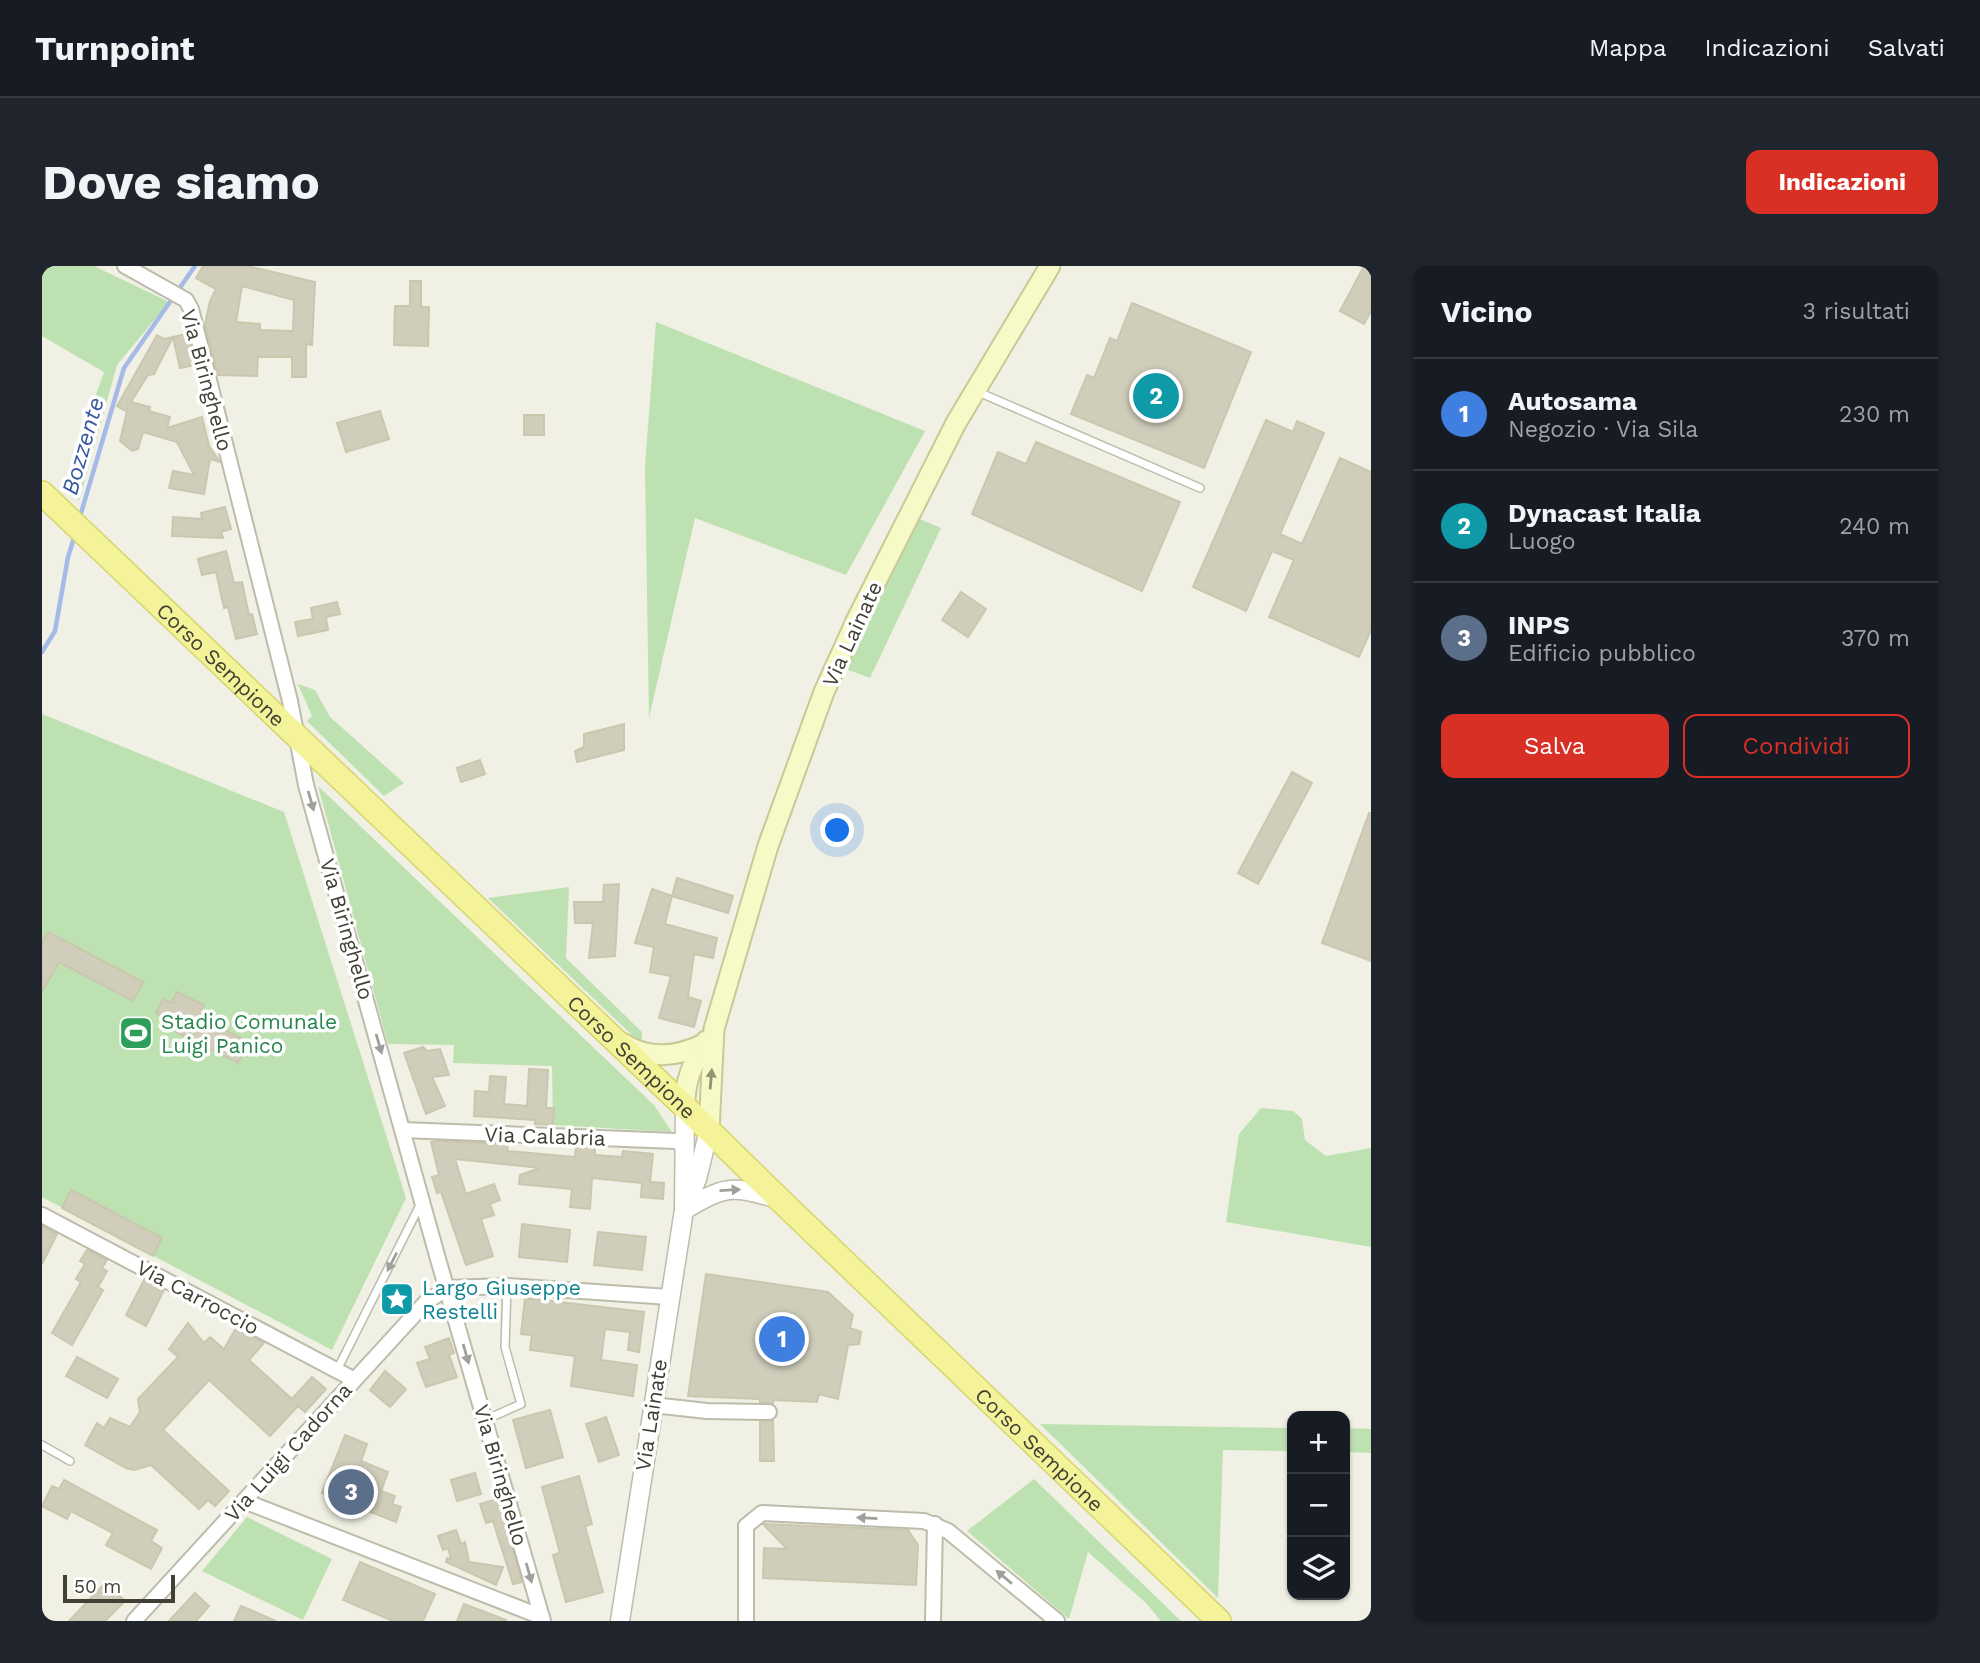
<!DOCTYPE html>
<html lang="it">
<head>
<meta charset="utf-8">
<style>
  body { margin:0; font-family:"Work Sans",sans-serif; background:#20242c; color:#f1f3f6 }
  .controls { position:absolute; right:21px; bottom:21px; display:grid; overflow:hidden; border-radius:14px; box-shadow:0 2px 5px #0004 }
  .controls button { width:63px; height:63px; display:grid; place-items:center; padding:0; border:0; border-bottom:2px solid #363941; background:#171b24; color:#f1f3f6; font:35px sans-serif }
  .scale { position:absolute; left:21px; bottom:18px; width:112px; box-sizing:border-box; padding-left:7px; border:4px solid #424035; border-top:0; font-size:19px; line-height:24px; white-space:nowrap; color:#424035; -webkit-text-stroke:5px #fff; paint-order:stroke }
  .you { position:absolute; left:796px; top:565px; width:24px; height:24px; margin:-18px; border:5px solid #fff; border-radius:50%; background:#1a73e8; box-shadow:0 0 0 10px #1a73e833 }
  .badge { display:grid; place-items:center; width:46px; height:46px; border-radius:50%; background:#d93025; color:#fff; font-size:23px; font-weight:700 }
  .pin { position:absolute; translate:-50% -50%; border:4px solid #fff; box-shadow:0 2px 7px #0006 }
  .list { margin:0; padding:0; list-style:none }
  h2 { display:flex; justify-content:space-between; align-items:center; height:91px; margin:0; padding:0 28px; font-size:30px }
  h2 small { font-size:23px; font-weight:400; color:#9ea1a6 }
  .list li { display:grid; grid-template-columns:46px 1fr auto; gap:21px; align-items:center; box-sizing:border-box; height:112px; padding:0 28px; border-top:2px solid #363941 }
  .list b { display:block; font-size:26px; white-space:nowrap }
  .list p { margin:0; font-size:23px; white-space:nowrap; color:#9ea1a6 }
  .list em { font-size:23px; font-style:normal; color:#9ea1a6 }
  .actions { display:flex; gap:14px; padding:21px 28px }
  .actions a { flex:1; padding:16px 0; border:2px solid #d93025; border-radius:14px; text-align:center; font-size:24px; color:#d93025 }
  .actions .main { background:#d93025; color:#fff }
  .icon { flex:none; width:38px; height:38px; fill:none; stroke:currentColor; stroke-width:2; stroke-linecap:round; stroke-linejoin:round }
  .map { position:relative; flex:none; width:1329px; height:1355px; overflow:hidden; border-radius:14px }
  header { display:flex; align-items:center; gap:42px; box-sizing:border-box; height:98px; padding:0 35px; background:#171b24; border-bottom:2px solid #363941 }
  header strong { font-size:33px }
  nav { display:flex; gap:38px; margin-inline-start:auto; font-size:24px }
  .intro { display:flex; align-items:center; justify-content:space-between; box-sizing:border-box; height:168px; padding:0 42px }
  h1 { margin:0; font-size:49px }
  .button { padding:18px 32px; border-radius:14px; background:#d93025; color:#fff; font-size:24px; font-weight:700 }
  main { display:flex; gap:42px; padding:0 42px }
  aside { flex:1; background:#171b24; border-radius:14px; box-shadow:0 2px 5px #0004 }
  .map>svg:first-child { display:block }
</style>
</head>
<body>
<header>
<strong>Turnpoint</strong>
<nav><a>Mappa</a><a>Indicazioni</a><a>Salvati</a></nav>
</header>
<div class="intro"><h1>Dove siamo</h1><a class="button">Indicazioni</a></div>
<main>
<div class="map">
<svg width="1329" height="1355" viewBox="0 0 1329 1355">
  <rect width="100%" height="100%" fill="#f0f0e4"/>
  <g fill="#bee1b1">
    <path d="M 0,0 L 52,0 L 127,36 L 75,99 L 37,235 L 22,220 L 62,106 L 0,70 Z"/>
    <path d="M 614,56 L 883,165 L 804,309 L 653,252 L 607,452 L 603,200 Z"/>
    <path d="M 875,252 L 899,262 L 828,412 L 804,403 L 844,314 Z"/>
    <path d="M 256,418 L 273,424 L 288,451 L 362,517 L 342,530 L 265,455 L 270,450 Z"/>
    <path d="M 0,448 L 242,546 L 364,932 L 290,1084 L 0,931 Z"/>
    <path d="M 276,520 L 612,839 L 630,866 L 511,859 L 510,800 L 411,797 L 412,779 L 346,778 Z"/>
    <path d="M 527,621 L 524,692 L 600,766 L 600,775 L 591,770 L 446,632 Z"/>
    <path d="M 1219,842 L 1251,845 L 1260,853 L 1263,874 L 1284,890 L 1329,882 L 1329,981 L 1184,956 L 1197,868 Z"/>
    <path d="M 998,1158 L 1250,1162 L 1250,1185 L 1181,1184 L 1176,1332 Z"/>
    <path d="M 1303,1162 L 1329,1163 L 1329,1187 L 1303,1186 Z"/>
    <path d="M 992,1213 L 1139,1355 L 1119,1355 L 1104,1337 L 1046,1286 L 1027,1353 L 925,1265 Z"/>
    <path d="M 205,1251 L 290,1293 L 261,1354 L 160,1305 Z"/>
  </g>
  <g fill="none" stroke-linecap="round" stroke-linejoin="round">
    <g stroke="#a6bae8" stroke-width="4.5">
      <path d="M 37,254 L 82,102 L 153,0"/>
      <path d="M 0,386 L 13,365 L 26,291 L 33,269"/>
    </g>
  </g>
  <g fill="#d0cebb" stroke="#cac7af" stroke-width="2" fill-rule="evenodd">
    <path d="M 161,0 L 206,0 L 273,16 L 270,79 L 264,78 L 264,111 L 250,111 L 250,91 L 216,91 L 215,110 L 176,109 L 163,58 L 168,35 L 174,23 L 154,12 ZM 200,20 L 252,34 L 251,65 L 218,64 L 218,58 L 194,56 Z"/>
    <path d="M 1322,0 L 1329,0 L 1329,45 L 1322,58 L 1298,45 Z"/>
    <path d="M 368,15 L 379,15 L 379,41 L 387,41 L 386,80 L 352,79 L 353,40 L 368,40 Z"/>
    <path d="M 1090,37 L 1209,86 L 1162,202 L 1029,148 L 1045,109 L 1052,112 L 1068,72 L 1075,75 Z"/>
    <path d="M 145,68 L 153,99 L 138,102 L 131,71 Z"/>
    <path d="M 115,69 L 122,73 L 131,71 L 112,108 L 106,109 L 89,136 L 108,141 L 107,145 L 128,151 L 125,162 L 160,151 L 167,180 L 178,196 L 168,193 L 162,228 L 127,222 L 131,205 L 152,209 L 135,176 L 101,166 L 96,183 L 90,185 L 78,175 L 86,141 L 84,145 L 75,140 Z"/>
    <path d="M 338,145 L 347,173 L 304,186 L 295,157 Z"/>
    <rect x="482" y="149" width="20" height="20"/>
    <path d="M 1224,154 L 1251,166 L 1255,155 L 1282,167 L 1238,268 L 1260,278 L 1298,192 L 1329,206 L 1329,364 L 1317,391 L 1227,351 L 1252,294 L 1230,285 L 1204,345 L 1151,321 Z"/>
    <path d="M 994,176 L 1138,236 L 1100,325 L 930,248 L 956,186 L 984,198 Z"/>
    <path d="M 183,241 L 189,263 L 179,266 L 181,272 L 130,270 L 131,251 L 160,253 L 159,247 Z"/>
    <path d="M 184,285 L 192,317 L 200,316 L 207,349 L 210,348 L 215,368 L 194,373 L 186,341 L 182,342 L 174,306 L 160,309 L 156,293 Z"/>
    <path d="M 919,326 L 944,343 L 926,371 L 900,354 Z"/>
    <path d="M 295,336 L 298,348 L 284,351 L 286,364 L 256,370 L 253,356 L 271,353 L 269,342 Z"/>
    <path d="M 582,458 L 582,484 L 535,496 L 533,485 L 542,481 L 542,468 Z"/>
    <path d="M 438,494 L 443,508 L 419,516 L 415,502 Z"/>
    <path d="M 1250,506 L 1270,517 L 1216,618 L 1196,607 Z"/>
    <path d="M 1327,547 L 1329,547 L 1329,695 L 1280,677 Z"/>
    <path d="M 635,612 L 691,630 L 686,647 L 630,630 Z"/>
    <path d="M 577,618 L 573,690 L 547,692 L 551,657 L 533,657 L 532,636 L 561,636 L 562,619 Z"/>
    <path d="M 610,623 L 630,630 L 623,658 L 675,672 L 671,692 L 652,688 L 646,731 L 659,735 L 652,761 L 617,752 L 629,710 L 608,706 L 612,681 L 593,677 Z"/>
    <path d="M 6,666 L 101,716 L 91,735 L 17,696 L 0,726 L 0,676 Z"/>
    <path d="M 135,726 L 162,739 L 156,751 L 207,776 L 196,797 L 134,766 L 138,759 L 114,747 L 121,733 L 129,737 Z"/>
    <path d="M 381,781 L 385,785 L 398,783 L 407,809 L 390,811 L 403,840 L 384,848 L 362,787 Z"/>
    <path d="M 487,803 L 506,804 L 504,842 L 512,842 L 511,859 L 493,858 L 493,854 L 432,850 L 433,825 L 447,826 L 448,810 L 464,811 L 462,838 L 485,840 Z"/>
    <path d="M 394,875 L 466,878 L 465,885 L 533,891 L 534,881 L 553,882 L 553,889 L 580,891 L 581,885 L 611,888 L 608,916 L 622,917 L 621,933 L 599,931 L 600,917 L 550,912 L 548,943 L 528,941 L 530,923 L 477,918 L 478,909 L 498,902 L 413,893 L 424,928 L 452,918 L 458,934 L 448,938 L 452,949 L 439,953 L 451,990 L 424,999 L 399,926 L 395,927 L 390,911 L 397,909 L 389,876 Z"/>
    <path d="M 29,924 L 120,972 L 111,990 L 20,942 Z"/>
    <path d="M 480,958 L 528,964 L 525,996 L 477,991 Z"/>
    <path d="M 0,960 L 15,968 L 0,998 Z"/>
    <path d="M 556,966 L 604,971 L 600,1004 L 552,999 Z"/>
    <path d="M 45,984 L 65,994 L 60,1002 L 65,1005 L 56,1021 L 61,1024 L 30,1079 L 10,1067 L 39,1016 L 34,1013 L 43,998 L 38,995 Z"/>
    <path d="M 664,1008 L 786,1026 L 811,1049 L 808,1062 L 819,1066 L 817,1078 L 806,1079 L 796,1133 L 777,1128 L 775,1136 L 731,1134 L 731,1138 L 718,1136 L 718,1133 L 646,1130 Z"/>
    <path d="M 102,1014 L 122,1024 L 104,1060 L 84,1049 Z"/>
    <path d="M 483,1032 L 602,1046 L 597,1086 L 586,1084 L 588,1066 L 563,1063 L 559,1094 L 595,1099 L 591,1130 L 529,1120 L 533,1090 L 488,1084 L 490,1069 L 479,1068 Z"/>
    <path d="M 146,1057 L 162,1077 L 168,1071 L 182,1083 L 194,1062 L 222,1077 L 207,1094 L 250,1133 L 270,1111 L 284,1123 L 263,1146 L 256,1140 L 228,1170 L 167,1114 L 121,1164 L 187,1225 L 173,1240 L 166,1234 L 157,1243 L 109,1199 L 92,1204 L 84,1202 L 43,1179 L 55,1157 L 62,1162 L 68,1152 L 88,1161 L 98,1146 L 96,1133 L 136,1091 L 127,1083 Z"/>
    <path d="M 407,1072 L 412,1087 L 407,1089 L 415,1111 L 384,1121 L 375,1097 L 388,1093 L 383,1081 Z"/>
    <path d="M 35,1091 L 76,1113 L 65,1132 L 24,1110 Z"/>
    <path d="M 343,1105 L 364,1123 L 348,1141 L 328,1124 Z"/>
    <path d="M 508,1144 L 521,1191 L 484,1202 L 471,1154 Z"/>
    <path d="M 564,1151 L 577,1189 L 557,1196 L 544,1158 Z"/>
    <path d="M 731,1154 L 732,1195 L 718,1195 L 718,1155 Z"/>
    <path d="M 303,1169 L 325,1178 L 319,1195 L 346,1206 L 339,1225 L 353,1230 L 350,1238 L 359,1241 L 354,1256 L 280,1227 Z"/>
    <path d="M 433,1207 L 439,1228 L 415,1235 L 409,1214 Z"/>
    <path d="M 537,1210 L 550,1258 L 543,1260 L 561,1326 L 524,1336 L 511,1289 L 518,1287 L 500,1221 Z"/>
    <path d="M 22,1214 L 115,1264 L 109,1275 L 120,1282 L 109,1303 L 64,1279 L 71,1267 L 29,1245 L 25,1253 L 0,1240 L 10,1220 L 17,1223 Z"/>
    <path d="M 456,1233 L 480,1316 L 471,1318 L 451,1255 L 444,1257 L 438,1238 Z"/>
    <path d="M 721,1258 L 866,1264 L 876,1279 L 874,1319 L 721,1312 L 722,1282 L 745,1283 Z"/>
    <path d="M 414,1264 L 419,1278 L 423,1276 L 427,1296 L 461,1301 L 454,1319 L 404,1296 L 405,1292 L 409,1293 L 406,1282 L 401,1284 L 396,1270 Z"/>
    <path d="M 318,1296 L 393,1328 L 381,1355 L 351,1355 L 301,1334 Z"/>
    <path d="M 64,1316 L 83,1335 L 63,1355 L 27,1355 Z"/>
    <path d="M 153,1327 L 167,1340 L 154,1355 L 127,1355 Z"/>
    <path d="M 422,1338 L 464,1354 L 464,1355 L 415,1355 Z"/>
    <path d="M 199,1340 L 234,1355 L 192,1355 Z"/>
  </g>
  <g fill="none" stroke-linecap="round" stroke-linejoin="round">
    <g stroke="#bdbcab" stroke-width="10">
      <g id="service">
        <path d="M 934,125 L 1158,222"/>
        <path d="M 295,1104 L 378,939"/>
        <path d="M 443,1154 L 479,1138 L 463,1081 L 465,1020"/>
        <path d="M 0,1179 L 28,1195"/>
      </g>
    </g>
    <g stroke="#bdbcab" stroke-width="18">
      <g id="minor">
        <path d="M 83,0 L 144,34 L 149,43 L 248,435 L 264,519 L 396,993 L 501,1355"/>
        <path d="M 361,864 L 633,875 L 644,879"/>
        <path d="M 0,949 L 311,1113"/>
        <path d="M 611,1139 L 665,1145 L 727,1146"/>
        <path d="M 202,1235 L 500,1351"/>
        <path d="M 92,1355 L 384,1036 L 406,1022 L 465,1020 L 627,1031"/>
        <path d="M 704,1355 L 704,1260 L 720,1247 L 882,1255 L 906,1265 L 1015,1355"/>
        <path d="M 891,1355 L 893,1258"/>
      </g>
    </g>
    <g stroke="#bdbcab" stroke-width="21">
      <g id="tertiary">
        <path d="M 646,934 L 655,913 L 667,864"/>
        <path d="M 642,944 C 687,918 688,920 737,933"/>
        <path d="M 578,1355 L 642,944 L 643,841"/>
      </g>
    </g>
    <g stroke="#c8c996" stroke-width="23">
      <g id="secondary">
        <path d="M 580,777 C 608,794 634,791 662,778"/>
        <path d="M 643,841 C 642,816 651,796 664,775"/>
        <path d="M 667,864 L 672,763 L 726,580 L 782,426 L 815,353 L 914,157 L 1008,0"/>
      </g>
    </g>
    <g stroke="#d6d46c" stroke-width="26">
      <g id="primary">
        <path id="s1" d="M 0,227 L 643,841 L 737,933 L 1177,1355"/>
      </g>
    </g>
    <use href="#service" stroke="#fff" stroke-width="7"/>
    <use href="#minor" stroke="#fff" stroke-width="14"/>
    <use href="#tertiary" stroke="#fff" stroke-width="18"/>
    <use href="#secondary" stroke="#f7f9c6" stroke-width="19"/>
    <use href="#primary" stroke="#f4f39a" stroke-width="23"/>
  </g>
  <defs><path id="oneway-solid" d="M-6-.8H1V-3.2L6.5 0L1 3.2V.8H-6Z" transform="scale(1.75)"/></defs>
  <g fill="#a0a09a">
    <use href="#oneway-solid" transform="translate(269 535) rotate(74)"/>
    <use href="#oneway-solid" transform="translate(337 778) rotate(74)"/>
    <use href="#oneway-solid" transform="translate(688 924) rotate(-3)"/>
    <use href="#oneway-solid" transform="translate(350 996) rotate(117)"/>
    <use href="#oneway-solid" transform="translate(424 1088) rotate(74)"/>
    <use href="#oneway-solid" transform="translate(825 1252) rotate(-177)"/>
    <use href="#oneway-solid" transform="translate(487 1307) rotate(74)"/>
    <use href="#oneway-solid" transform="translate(962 1311) rotate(-140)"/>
  </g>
  <use fill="#939376" href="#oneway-solid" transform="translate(669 813) rotate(-85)"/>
  <defs>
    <g id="stadium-square" transform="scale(1.75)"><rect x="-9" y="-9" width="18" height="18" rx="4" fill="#2e9e5b" stroke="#fff"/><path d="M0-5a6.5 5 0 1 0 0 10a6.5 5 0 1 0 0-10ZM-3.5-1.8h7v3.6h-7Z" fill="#fff"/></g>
    <g id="sight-square" transform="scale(1.75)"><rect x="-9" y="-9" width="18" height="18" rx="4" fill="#0f9aa8" stroke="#fff"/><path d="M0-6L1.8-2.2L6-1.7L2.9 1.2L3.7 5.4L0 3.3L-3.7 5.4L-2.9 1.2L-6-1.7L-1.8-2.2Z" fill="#fff"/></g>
  </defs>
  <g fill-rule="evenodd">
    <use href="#stadium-square" x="94" y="767"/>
    <use href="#sight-square" x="355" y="1033"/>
  </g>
  <g text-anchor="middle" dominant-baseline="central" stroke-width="7" stroke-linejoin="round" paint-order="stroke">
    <g font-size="21" fill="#424035" stroke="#fff">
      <text transform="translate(165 114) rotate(75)">Via Biringhello</text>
      <text transform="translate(810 368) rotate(-65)">Via Lainate</text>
      <text stroke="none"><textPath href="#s1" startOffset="248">Corso Sempione</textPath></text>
      <text transform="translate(305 663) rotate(74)">Via Biringhello</text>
      <text stroke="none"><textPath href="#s1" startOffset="816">Corso Sempione</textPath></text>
      <text transform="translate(503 870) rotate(2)">Via Calabria</text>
      <text transform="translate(156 1031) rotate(28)">Via Carroccio</text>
      <text transform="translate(609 1149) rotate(-81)">Via Lainate</text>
      <text stroke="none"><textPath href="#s1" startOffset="1382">Corso Sempione</textPath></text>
      <text transform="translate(246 1186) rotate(-48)">Via Luigi Cadorna</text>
      <text transform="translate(459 1209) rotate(74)">Via Biringhello</text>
    </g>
    <g font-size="21" fill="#27864d" stroke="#fff" text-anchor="start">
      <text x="119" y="755">Stadio Comunale<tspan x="119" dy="24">Luigi Panico</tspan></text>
    </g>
    <g font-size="21" fill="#0d838f" stroke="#fff" text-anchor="start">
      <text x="380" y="1021">Largo Giuseppe<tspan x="380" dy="24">Restelli</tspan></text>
    </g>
    <g font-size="23" font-style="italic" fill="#3a59a2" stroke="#fff">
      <text transform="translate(41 180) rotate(-74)">Bozzente</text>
    </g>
  </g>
</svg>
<div class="controls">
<button>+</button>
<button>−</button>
<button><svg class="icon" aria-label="layers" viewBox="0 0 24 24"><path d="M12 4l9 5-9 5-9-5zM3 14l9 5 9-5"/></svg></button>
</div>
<div class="scale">50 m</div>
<div class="you"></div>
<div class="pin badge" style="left:740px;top:1073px;background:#3f7fe0">1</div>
<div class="pin badge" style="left:1114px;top:130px;background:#0f9aa8">2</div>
<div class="pin badge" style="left:309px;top:1226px;background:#5c6f8a">3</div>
</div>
<aside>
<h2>Vicino<small>3 risultati</small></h2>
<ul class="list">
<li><span class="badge" style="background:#3f7fe0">1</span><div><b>Autosama</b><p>Negozio · Via Sila</p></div><em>230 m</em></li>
<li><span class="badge" style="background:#0f9aa8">2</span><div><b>Dynacast Italia</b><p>Luogo</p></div><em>240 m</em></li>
<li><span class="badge" style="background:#5c6f8a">3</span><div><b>INPS</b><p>Edificio pubblico</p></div><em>370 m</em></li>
</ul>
<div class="actions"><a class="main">Salva</a><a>Condividi</a></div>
</aside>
</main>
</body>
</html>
